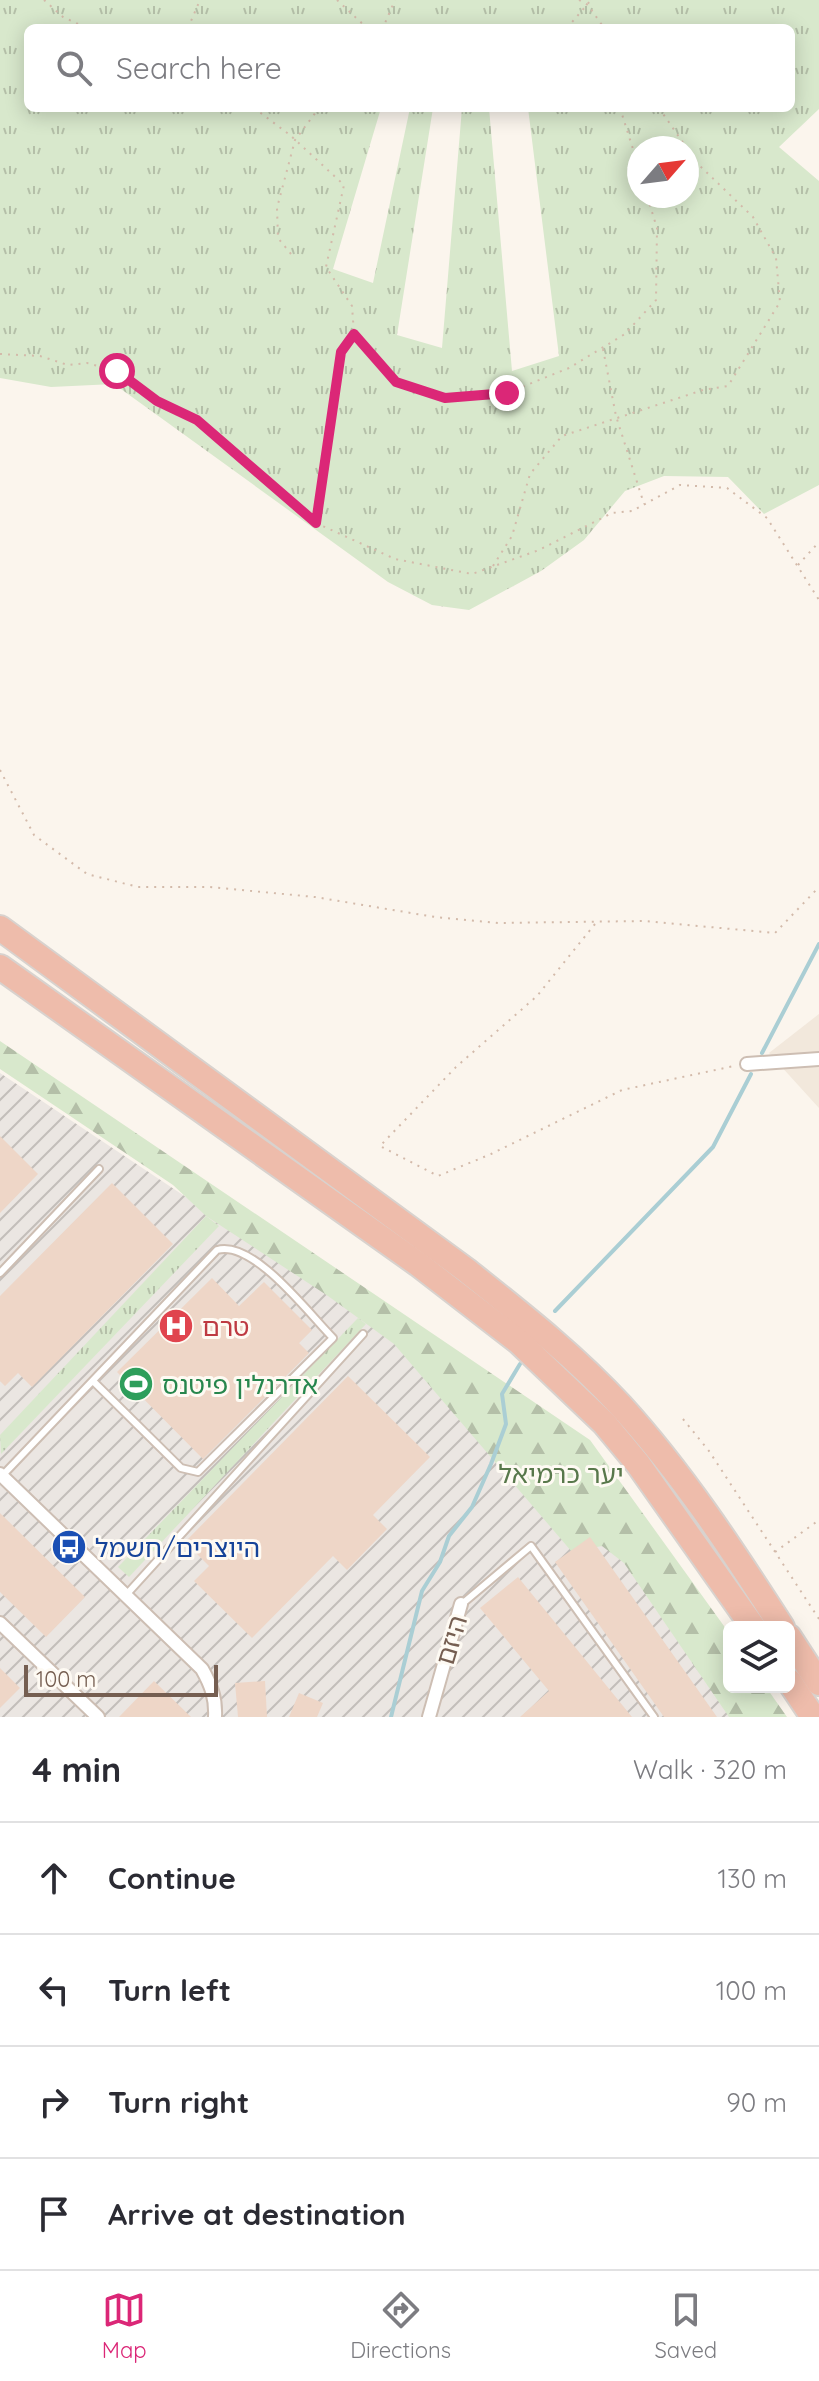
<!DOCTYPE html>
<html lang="en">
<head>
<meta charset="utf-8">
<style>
  body { margin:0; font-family:Quicksand,"Noto Sans Hebrew",sans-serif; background:#f2f2f3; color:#2b2b33 }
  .controls { position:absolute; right:24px; bottom:24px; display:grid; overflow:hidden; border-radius:12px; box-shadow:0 4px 20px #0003 }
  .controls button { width:72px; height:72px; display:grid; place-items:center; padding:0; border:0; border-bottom:2px solid #e1e1e2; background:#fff; color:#2b2b33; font:40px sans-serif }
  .compass { position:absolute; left:627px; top:136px; width:72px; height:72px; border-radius:50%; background:#fff; box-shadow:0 4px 20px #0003; rotate:62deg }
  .scale { position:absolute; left:24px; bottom:20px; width:194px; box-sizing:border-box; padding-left:8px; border:4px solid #755e51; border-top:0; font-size:22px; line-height:28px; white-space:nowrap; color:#755e51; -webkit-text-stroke:6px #fefaf3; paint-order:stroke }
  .stop { position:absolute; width:24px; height:24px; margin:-18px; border:6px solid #db2777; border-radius:50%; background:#fff }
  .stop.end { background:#db2777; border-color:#fff; box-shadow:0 2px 8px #0008 }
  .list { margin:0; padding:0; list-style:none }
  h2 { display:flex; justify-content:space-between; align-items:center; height:104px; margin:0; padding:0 32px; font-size:34px }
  h2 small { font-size:26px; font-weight:400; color:#7c7c81 }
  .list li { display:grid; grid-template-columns:52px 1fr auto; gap:24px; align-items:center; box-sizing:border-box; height:112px; padding:0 32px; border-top:2px solid #e1e1e2 }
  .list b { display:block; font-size:30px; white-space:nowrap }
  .list em { font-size:26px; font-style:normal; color:#7c7c81 }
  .icon { flex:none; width:44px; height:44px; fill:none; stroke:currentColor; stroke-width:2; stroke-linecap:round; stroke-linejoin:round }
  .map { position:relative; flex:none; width:819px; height:1717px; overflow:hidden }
  .search { position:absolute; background:#fff; box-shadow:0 4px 20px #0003; left:24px; right:24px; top:24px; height:88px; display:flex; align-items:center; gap:20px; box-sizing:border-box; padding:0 28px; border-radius:12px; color:#7c7c81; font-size:30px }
  .sheet { height:552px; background:#fff }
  nav { display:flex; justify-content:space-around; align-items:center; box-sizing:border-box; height:112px; border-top:2px solid #e1e1e2; background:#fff; font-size:22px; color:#7c7c81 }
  nav a { display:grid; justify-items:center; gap:4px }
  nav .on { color:#db2777 }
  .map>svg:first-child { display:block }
</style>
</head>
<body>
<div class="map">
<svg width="819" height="1717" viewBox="0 0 819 1717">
  <defs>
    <pattern id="industrial-furrows" width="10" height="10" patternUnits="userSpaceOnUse" patternTransform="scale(2)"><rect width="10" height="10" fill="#ebe6e2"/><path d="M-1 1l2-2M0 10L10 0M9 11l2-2" fill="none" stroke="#c3beba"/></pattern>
    <pattern id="grass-tufts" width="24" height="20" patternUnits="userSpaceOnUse" patternTransform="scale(2)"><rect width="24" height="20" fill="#d8e8cc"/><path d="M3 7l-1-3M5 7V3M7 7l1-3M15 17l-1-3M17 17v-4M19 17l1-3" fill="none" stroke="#b4bfa8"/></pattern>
    <pattern id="forest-firs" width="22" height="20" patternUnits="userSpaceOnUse" patternTransform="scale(2)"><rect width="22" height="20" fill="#d8e8cc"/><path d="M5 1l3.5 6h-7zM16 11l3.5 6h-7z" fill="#b4bfa8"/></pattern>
  </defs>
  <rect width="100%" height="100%" fill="#fbf5ed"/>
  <path fill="#f2e8dc" d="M 819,1014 L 819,1108 L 769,1053 Z"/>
  <path fill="url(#industrial-furrows)" d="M 0,1073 L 544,1436 L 750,1717 L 0,1717 Z"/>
  <g fill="url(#grass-tufts)" fill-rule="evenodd">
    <path d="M 0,0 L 819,0 L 819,109 L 779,147 L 819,181 L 819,485 L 764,514 L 728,477 L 664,476 L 625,491 L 584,540 L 541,571 L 469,610 L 432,605 L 388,582 L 114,384 L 51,387 L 0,378 ZM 28,28 L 791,28 L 791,108 L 528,108 L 559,356 L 512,371 L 489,108 L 462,108 L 442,348 L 397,335 L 433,108 L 410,108 L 373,283 L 333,269 L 381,108 L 28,108 ZM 639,148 L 687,148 L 687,196 L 639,196 Z"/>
    <path d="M 206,1216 L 219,1226 L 1,1454 L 0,1435 Z"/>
    <path d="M 358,1318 L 366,1324 L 129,1577 L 118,1567 Z"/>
  </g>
  <path fill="url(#forest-firs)" d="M 0,1041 L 590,1440 L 729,1633 L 729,1687 L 766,1687 L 787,1717 L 729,1717 L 624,1563 L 602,1546 L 572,1552 L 394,1344 L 328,1296 L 206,1216 L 173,1185 L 0,1069 Z"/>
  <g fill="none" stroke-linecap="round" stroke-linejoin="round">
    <g stroke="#aaced4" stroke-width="4">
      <path d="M 762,1053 L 819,944"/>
      <path d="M 555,1311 L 713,1147 L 751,1074"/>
      <path d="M 391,1717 L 422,1591 L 440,1562 L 449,1536 L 472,1507 L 491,1464 L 506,1424 L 502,1394 L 520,1364"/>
    </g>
  </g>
  <g fill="#eed6c7">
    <path d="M 0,1136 L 38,1174 L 0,1213 Z"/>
    <path d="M 112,1183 L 173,1244 L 32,1387 L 18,1373 L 5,1386 L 0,1381 L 0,1296 Z"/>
    <path d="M 212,1278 L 239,1306 L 264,1282 L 312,1330 L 299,1343 L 309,1353 L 203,1459 L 117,1372 Z"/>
    <path d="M 348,1376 L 430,1457 L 373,1515 L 387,1529 L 347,1570 L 333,1556 L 252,1638 L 194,1581 L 209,1566 L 185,1542 Z"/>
    <path d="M 0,1513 L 85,1597 L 46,1637 L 0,1592 Z"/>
    <path d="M 590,1537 L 717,1717 L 664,1717 L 555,1562 Z"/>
    <path d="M 518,1577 L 632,1717 L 520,1717 L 549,1691 L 480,1608 Z"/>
    <path d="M 0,1668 L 20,1688 L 0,1708 Z"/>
    <path d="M 154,1681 L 191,1717 L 119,1717 Z"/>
    <path d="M 265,1681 L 267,1717 L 238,1717 L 235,1683 Z"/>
    <path d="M 299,1693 L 323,1703 L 317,1717 L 289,1717 Z"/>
  </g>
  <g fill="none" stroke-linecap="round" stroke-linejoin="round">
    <g stroke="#cdbeb3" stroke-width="10">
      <g id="lane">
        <path d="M 0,1273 L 99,1169"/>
        <path d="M 2,1476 L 217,1250 C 253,1239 309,1314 333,1338 L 198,1472 L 181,1468 L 93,1381"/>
        <path d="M 126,1595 L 363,1334"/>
        <path d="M 462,1604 L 531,1546 L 654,1717"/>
      </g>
    </g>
    <g stroke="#cdbeb3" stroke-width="16">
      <g id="street">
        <path d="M 747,1064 L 819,1059"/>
        <path d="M 0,1474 L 202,1669 C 211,1685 216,1698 215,1717"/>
        <path d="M 0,1623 L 98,1717"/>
        <path d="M 429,1717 L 461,1604"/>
      </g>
    </g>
    <g stroke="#d8d2ce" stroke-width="28">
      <g id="highway">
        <path d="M 0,928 L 466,1270 C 520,1313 574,1355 621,1406 C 682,1473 733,1551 782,1627"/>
        <path d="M 0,967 L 418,1264 L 519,1342 L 604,1423 L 638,1464 L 753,1627"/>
        <path d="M 789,1637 L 819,1683"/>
        <path d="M 789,1681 L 813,1717"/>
      </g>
    </g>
    <g stroke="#d3baaa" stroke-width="2" stroke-dasharray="2 6" stroke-linecap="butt">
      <path d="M 44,0 L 63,17 L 87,28"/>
      <path d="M 337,0 L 367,28"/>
      <path d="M 579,0 L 588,5 L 604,28"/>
      <path d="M 188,28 L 200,0"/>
      <path d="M 380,28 L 385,23 L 395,0"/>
      <path d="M 567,28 L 591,0"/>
      <path d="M 254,108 L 290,135 L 344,185 L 326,267 L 352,306 L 354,334 L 396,382 L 445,398 L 507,393 L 569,368 L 625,334 L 656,300 L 657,228 L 647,196"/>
      <path d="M 620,108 L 639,168"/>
      <path d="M 659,108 L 686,147"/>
      <path d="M 291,254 L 278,238 L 277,208 L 295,140 L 319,108"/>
      <path d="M 603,349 L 616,416 L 644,504"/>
      <path d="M 0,354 L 40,356 L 68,365 L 87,363 L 117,371 L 157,401 L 197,420 L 316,523 L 341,352 L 354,334"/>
      <path d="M 316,523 L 395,559 L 472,574 L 539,550 L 612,513 L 632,511 L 680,485 L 727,488 L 767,518 L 819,600"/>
      <path d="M 798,565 L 819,542"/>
      <path d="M 493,566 L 512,536 L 530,474 L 562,436 L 703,390 L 728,386 L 780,302 L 776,258 L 753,217 L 699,165 L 687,149"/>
      <path d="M 0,770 L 34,835 L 87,874 L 138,887 L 209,887 L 315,897 L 435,917 L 498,923 L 644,921 L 775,933 L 819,887"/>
      <path d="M 595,924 L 537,996 L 456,1067 L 380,1146 L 438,1176 L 491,1154 L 622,1090 L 734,1066"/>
      <path d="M 683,1419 L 709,1451 L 819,1619"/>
      <path d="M 775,1552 L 819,1520"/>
    </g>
    <use href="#lane" stroke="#fff" stroke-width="6"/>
    <use href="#street" stroke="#fff" stroke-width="12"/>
    <use href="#highway" stroke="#eebcab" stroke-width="24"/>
  </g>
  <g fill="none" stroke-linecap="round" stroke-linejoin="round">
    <path stroke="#db2777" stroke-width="10" d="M 117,371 L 157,401 L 197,420 L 316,523 L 341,352 L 354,334 L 396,382 L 445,398 L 507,393"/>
  </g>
  <defs>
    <g id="hospital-disc" transform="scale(1.8)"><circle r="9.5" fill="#e0444e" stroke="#fefaf3"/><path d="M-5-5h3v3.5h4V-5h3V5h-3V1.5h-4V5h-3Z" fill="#fff"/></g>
    <g id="stadium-disc" transform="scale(1.8)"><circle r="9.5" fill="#2e9e5b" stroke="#fefaf3"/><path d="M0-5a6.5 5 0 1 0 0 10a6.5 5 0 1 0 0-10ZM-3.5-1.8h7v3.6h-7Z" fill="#fff"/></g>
    <g id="bus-disc" transform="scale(1.8)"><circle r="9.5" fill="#1a4fb4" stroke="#fefaf3"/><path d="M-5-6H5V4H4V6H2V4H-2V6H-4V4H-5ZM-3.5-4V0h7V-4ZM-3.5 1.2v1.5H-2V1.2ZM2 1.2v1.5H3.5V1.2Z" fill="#fff"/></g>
  </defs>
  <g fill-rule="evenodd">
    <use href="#hospital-disc" x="176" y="1326"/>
    <use href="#stadium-disc" x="136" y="1384"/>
    <use href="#bus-disc" x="69" y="1547"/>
  </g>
  <g text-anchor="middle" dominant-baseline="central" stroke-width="6" stroke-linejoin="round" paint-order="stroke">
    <g font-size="26" fill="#be3a42" stroke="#fefaf3" text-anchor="start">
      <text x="202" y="1326">טרם</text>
    </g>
    <g font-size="26" fill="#27864d" stroke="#fefaf3" text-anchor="start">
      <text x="162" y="1384">אדרנלין פיטנס</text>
    </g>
    <g font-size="26" fill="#58784b" stroke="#fefaf3">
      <text x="561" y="1473">יער כרמיאל</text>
    </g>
    <g font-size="26" fill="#164399" stroke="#fefaf3" text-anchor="start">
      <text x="95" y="1547">היוצרים/חשמל</text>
    </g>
    <g font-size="26" fill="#755e51" stroke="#fefaf3">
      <text transform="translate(451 1640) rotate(-73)">היזם</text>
    </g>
  </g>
</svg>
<div class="controls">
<button><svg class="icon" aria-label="layers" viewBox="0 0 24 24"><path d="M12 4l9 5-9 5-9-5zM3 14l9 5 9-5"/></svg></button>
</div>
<svg class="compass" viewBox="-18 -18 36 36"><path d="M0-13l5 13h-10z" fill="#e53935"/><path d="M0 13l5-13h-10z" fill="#7c7c81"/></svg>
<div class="scale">100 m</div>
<div class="stop" style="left:117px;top:371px"></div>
<div class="stop end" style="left:507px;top:393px"></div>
<div class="search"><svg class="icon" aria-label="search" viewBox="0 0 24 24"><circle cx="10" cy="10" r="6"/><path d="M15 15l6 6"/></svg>Search here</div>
</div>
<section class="sheet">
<h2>4 min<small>Walk · 320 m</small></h2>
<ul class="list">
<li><svg class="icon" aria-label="ahead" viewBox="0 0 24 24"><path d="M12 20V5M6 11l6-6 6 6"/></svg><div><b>Continue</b></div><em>130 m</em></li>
<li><svg class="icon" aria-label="left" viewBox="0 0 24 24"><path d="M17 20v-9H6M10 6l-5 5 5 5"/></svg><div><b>Turn left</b></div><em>100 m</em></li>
<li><svg class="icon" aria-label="right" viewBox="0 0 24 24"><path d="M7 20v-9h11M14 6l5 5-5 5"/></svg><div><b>Turn right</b></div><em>90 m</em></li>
<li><svg class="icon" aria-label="arrive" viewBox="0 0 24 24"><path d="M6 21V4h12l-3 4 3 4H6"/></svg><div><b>Arrive at destination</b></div></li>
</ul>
</section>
<nav>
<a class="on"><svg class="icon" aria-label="map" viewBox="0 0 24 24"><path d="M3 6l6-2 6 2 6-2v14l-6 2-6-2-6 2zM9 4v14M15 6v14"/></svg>Map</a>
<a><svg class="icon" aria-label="directions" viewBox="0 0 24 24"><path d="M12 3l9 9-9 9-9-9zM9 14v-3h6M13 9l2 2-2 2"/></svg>Directions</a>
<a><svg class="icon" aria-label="saved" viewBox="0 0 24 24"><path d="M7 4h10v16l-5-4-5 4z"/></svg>Saved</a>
</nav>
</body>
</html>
